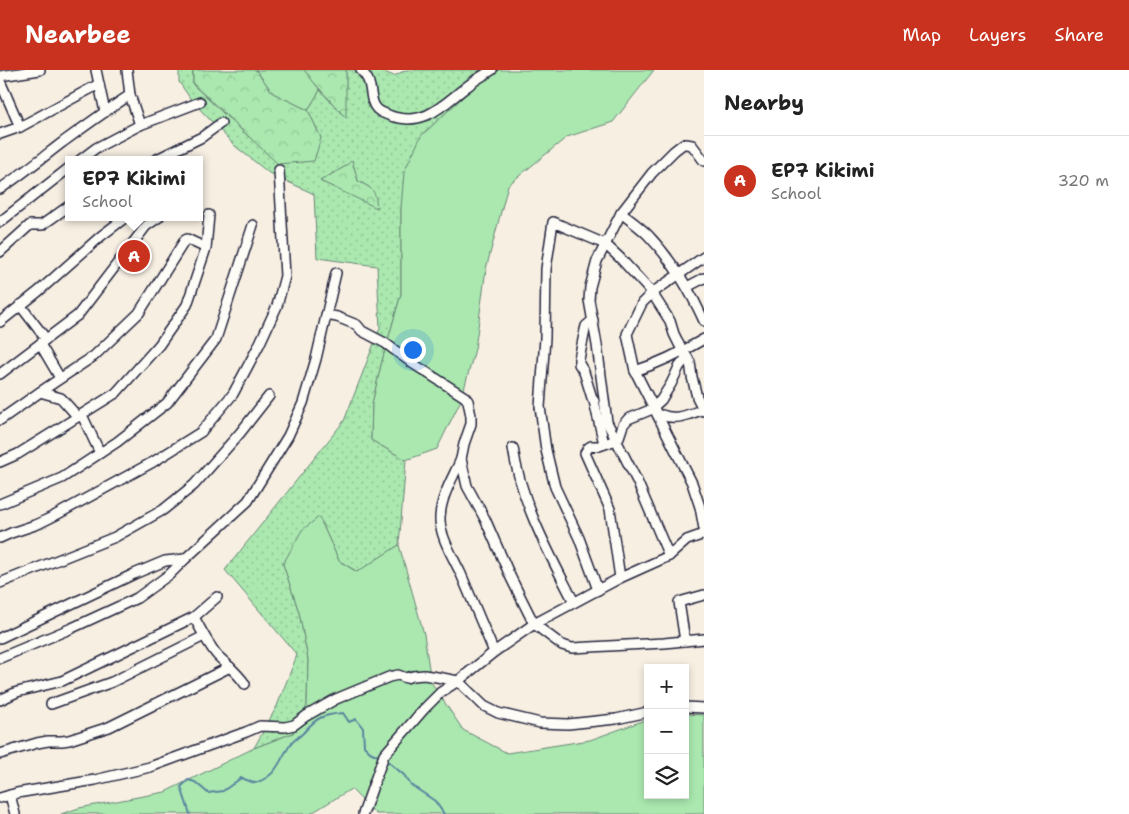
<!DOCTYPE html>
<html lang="en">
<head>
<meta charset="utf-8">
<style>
  body { margin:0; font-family:"Shantell Sans",sans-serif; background:#f6f6f6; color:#222 }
  .controls { position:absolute; right:15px; bottom:15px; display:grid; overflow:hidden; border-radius:0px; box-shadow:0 2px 8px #0003 }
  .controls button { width:45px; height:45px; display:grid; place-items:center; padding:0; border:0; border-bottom:1px solid #e0e0e0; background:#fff; color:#222; font:25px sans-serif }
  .you { position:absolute; left:412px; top:279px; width:18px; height:18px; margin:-12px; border:4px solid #fff; border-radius:50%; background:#1a73e8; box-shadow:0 0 0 8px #1a73e833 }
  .badge { display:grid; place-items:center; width:32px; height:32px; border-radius:50%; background:#c8321e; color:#fff; font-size:16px; font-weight:700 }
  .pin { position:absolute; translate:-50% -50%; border:2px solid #fff; box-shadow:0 1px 5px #0006 }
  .popup { position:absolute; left:65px; top:86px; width:138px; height:65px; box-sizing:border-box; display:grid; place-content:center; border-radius:0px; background:#fff; filter:drop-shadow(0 1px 4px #0005); font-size:16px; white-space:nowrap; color:#767676 }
  .popup b { font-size:19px; color:#222 }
  .popup::after { content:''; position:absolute; left:50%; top:100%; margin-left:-10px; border:10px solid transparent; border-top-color:#fff }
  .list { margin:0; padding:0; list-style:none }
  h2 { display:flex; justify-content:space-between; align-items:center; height:65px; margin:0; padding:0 20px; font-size:21px }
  h2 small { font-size:16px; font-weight:400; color:#767676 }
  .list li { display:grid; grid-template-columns:32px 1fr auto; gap:15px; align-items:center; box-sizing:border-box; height:90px; padding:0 20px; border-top:1px solid #e0e0e0 }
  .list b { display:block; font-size:19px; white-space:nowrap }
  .list p { margin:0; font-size:16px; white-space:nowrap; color:#767676 }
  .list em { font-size:16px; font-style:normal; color:#767676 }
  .icon { flex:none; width:28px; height:28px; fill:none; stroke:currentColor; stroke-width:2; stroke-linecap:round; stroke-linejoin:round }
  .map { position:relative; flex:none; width:704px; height:744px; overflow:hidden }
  header { display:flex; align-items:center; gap:30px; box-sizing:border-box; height:70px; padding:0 25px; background:#c8321e; color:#fff }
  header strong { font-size:24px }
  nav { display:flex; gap:28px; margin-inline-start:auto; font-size:18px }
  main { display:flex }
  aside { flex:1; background:#fff }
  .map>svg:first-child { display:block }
</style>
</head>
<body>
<header>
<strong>Nearbee</strong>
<nav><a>Map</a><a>Layers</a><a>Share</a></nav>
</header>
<main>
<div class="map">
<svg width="704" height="744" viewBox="0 0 704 744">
  <defs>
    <pattern id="grass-dots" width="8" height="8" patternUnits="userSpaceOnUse" patternTransform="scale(1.25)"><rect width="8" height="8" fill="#aae8af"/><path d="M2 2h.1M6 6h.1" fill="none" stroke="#92c797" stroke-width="1.8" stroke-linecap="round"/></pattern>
    <pattern id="forest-crowns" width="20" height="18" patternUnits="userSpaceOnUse" patternTransform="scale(1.25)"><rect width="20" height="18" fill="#aae8af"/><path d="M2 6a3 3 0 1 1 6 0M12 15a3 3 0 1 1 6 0" fill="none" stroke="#92c797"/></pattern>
  </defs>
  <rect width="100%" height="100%" fill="#f7efe2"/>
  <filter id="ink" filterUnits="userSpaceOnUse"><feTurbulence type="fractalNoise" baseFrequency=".02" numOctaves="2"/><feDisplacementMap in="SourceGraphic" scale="10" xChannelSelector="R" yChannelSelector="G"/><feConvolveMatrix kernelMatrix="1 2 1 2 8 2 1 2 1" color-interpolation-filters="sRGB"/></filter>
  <g filter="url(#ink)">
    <path fill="url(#grass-dots)" stroke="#668575" fill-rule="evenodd" d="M 179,0 L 193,0 L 193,15 L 249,67 L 321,68 L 308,40 L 320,20 L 345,47 L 346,0 L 379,0 L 394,6 L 406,0 L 482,0 L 478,13 L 421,66 L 401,138 L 401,224 L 382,291 L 372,334 L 371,370 L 406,390 L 399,475 L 358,502 L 339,491 L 319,447 L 283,494 L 299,542 L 308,589 L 307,636 L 293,663 L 254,678 L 277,636 L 297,585 L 225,500 L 344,351 L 380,258 L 377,196 L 317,188 L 314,124 L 269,103 L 235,76 L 192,31 L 179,12 ZM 352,91 L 358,111 L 369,117 L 377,137 L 320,111 L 346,96 Z"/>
    <g fill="url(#forest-crowns)" stroke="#668575">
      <path d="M 193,0 L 256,0 L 273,23 L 308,40 L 321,68 L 314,91 L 278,94 L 193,14 Z"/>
      <path d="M 304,0 L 346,0 L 346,48 L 306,4 Z"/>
      <path d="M 352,90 L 358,111 C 374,120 375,119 377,138 L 320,111 L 346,96 Z"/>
    </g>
    <g fill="#aae8af" stroke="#668575">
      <path d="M 256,0 L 304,0 L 320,20 L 308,40 L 273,23 Z"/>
      <path d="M 495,0 L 654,0 L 613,52 L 567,67 L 508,115 L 486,199 L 475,279 L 461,330 L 437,379 L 406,390 L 371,370 L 372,334 L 382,291 L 401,224 L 401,138 L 404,102 L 421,66 L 478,13 Z"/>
      <path d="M 319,447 L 339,491 L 357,502 L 399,475 L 424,564 L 431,612 L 463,660 L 507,683 L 590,670 L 648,649 L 648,725 L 685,725 L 685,644 L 704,645 L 704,744 L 376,744 L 351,719 L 310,744 L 61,744 L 79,738 L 165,722 L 254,678 L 293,663 L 307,636 L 308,589 L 299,542 L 283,494 L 302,460 Z"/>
    </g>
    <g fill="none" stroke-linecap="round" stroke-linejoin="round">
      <g stroke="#5a849f" stroke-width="2">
        <path d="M 385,689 L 404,705 L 411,715 L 435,731 L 444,744"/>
        <path d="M 190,744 L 181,717 L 188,710 L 195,712 L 208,723 L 223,721 L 241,708 L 255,713 C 279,705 278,691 291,674 C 294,670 299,667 303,663 C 317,647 322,645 343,643 L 349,652 L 356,649 L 363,658 L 364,676 L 370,682 L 380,687"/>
      </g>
      <g stroke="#22223b" stroke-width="12">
        <g id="minor">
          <path d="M 96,0 L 105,42"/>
          <path d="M 127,0 L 130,25 L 140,55"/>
          <path d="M 361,0 C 364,4 368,8 369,13 C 372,22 370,32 377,39 C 381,43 388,45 394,47 C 428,56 445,32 469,15 C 476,9 484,5 492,0"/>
          <path d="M 0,6 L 40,0"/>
          <path d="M 0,11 L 20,57"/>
          <path d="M 0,64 L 20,57 L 99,14"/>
          <path d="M 80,90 L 96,78 L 140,55 L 200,32"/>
          <path d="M 155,90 L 202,67 L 221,53"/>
          <path d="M 0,119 C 22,104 42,88 63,72 C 85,56 107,40 130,25"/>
          <path d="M 621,143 C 630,150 640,157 648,165 C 672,190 690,220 704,251"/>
          <path d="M 0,152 L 69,98"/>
          <path d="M 0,182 L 30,155 L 42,155 L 69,136"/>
          <path d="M 704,187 L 652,223 L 642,233 L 627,264 L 635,301 L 692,413 L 700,437 L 704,459"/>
          <path d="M 687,217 L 704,208"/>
          <path d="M 20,235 L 46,269"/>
          <path d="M 326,245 L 337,247 L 357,255 L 362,261 L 385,273 L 412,293 L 465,327 L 468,331 L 471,346 L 471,354 L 464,374 L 461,389 L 467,416 L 485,449 L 511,508 L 534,554 L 562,575 L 572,578 L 664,573 L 704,569"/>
          <path d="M 593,250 L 586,256 L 585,260 L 579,289 L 579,294 L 584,302 L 592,328 L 594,331 L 604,374"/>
          <path d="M 0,252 L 39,221 L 101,166 L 126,147"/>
          <path d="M 40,274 L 60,308"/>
          <path d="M 635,301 C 660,293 682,282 704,269"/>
          <path d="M 0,304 L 78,245 L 146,156 L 159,147"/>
          <path d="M 40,322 L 61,328 L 78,347"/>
          <path d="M 82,345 L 100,383"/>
          <path d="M 658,346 L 662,345 C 676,351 690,344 704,339"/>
          <path d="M 0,350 L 40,322 L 94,286 L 139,243 L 185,170 L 187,169 L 206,178"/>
          <path d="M 513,378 C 521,433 549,483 574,532"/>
          <path d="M 461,389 C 453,408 441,426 440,447 C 439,465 453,487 461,504 C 472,530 483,556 494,582"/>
          <path d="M 0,392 L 18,384 L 116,323 L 159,275 L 187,235 L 206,178 L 209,145"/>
          <path d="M 0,434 L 62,408 L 117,372 L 167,333 L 216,269 L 253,155"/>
          <path d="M 0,468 L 11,463 L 38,454 L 56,445 L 153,392 L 201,362 L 233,324 L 259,275 L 277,236 L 285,206 L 279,100"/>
          <path d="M 669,486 L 637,411 L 607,352 L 597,275 L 589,230 L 590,217 L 597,191 L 621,143 L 652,103 L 674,81 L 683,74 L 686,74 L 692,75 L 704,91"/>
          <path d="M 620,508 L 610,439 L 585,383 L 588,378 L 591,376 L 599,376 L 616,370 L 619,367 L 623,355 L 628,349 L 650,340 L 661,330 L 671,314 L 679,297 L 687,287"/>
          <path d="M 0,513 L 115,467 L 163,440 L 194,415 L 240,363 L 269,326"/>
          <path d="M 598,520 L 579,468 L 555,417 L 546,380 L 540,337 L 545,268 L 546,199 L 553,152 L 605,174 L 620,188 L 652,223 L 670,251 L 674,264 L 683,282 L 687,287 L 690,292 L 692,307 L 697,327 L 704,341"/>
          <path d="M 194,547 C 201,560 208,574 217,585 C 227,595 238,603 245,614"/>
          <path d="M 0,568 L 134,504 L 165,491 L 185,489"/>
          <path d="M 685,571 L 679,532 L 704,525"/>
          <path d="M 0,588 L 72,558 L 137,528 L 170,504 L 185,489 L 248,431 L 288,366 L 303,333 L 316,289 L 336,203"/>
          <path d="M 0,630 L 17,622 L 62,611 L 194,547 L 217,527"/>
          <path d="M 51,634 L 112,612 L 204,566"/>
          <path d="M 685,637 L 704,638"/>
          <path d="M 0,684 L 37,673 L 48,671 L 62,671 L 69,670 L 109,657 L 230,597"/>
          <path d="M 10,725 L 15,744"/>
          <path d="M 0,728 L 17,723 L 95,710 L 150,697 L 246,662 L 260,656 L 285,657 L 294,655 L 306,646 L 336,629 L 389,607 L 398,605 L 406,608 L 413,606 L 424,605 L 437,607 L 458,611 L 484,636 L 498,643 L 540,653 L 568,654 L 616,649 L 648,642"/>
          <path d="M 363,744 L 384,685 L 424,639 L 441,622 L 458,611 L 494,582 L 534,554 L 620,508 L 669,486 L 687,470 L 704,464"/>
        </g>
      </g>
      <use href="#minor" stroke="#fdfcf7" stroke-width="9"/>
    </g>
  </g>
</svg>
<div class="controls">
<button>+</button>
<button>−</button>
<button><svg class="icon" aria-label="layers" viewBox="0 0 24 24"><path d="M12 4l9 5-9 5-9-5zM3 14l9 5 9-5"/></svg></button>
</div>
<div class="you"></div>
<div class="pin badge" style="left:134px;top:186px">A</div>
<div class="popup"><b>EP7 Kikimi</b>School</div>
</div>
<aside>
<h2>Nearby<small></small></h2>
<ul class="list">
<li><span class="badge">A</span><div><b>EP7 Kikimi</b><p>School</p></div><em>320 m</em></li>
</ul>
</aside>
</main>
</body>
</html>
